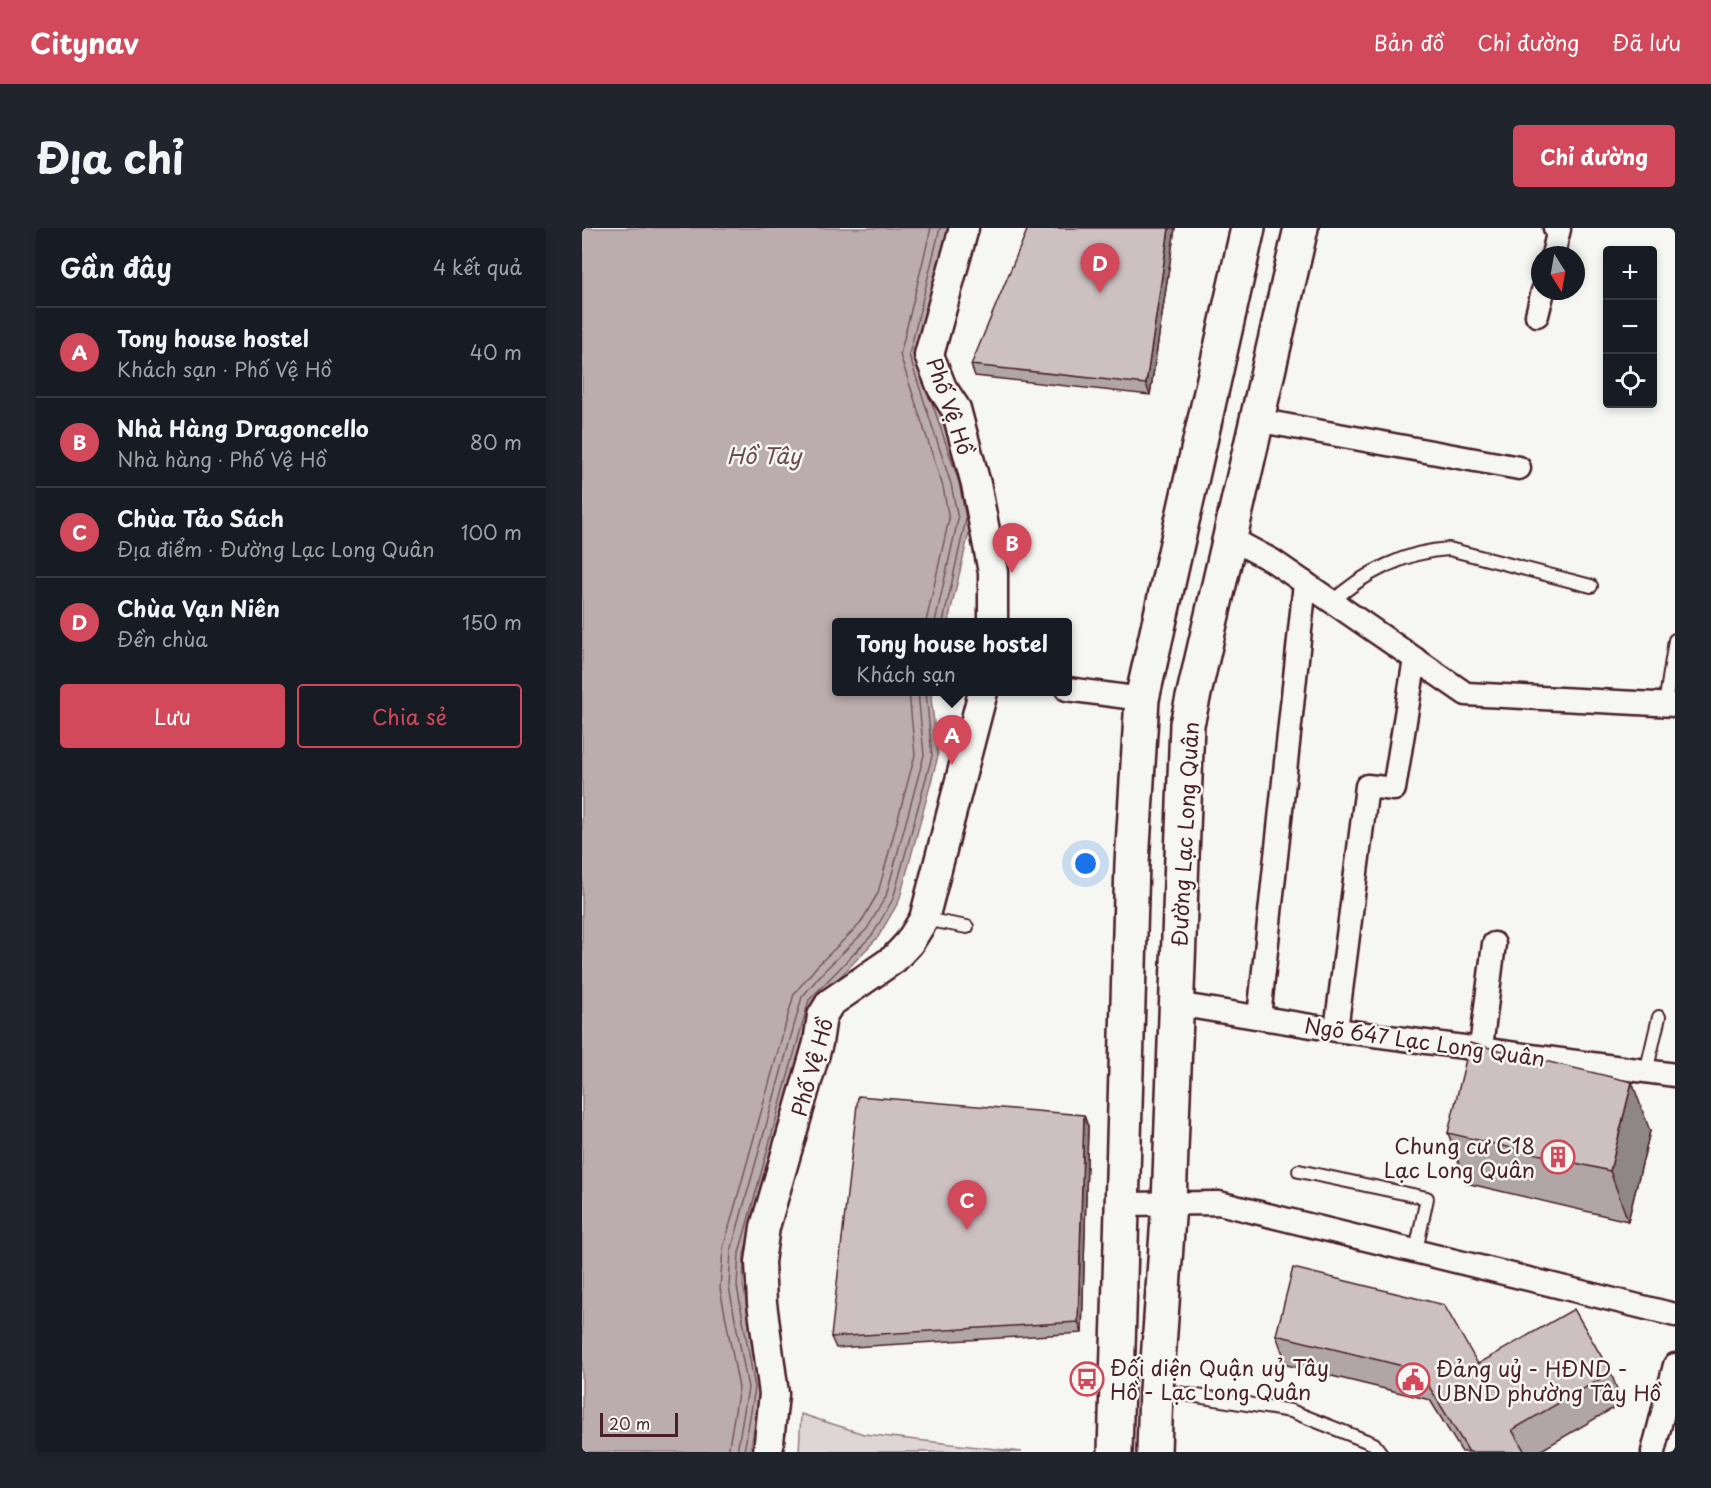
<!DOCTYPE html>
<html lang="vi">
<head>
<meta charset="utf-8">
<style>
  body { margin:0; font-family:"Playpen Sans",sans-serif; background:#20242c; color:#f1f3f6 }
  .controls { position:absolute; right:18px; top:18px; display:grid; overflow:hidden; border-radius:6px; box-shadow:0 3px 9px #0003 }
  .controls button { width:54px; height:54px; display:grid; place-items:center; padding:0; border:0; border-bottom:2px solid #363941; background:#171b24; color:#f1f3f6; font:30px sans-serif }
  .compass { position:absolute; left:949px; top:18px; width:54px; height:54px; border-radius:50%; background:#171b24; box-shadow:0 3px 9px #0003; rotate:169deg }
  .scale { position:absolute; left:18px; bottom:15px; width:78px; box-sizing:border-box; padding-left:6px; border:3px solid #4a1f2b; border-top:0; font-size:16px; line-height:21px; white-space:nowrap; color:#4a1f2b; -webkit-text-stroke:4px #f6f6f2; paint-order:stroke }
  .you { position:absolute; left:504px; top:636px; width:21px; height:21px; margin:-15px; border:4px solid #fff; border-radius:50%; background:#1a73e8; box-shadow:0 0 0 9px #1a73e833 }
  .badge { display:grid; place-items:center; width:39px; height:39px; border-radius:50%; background:#d1495b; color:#fff; font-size:20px; font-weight:700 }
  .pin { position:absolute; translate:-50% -50px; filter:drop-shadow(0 2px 3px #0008) }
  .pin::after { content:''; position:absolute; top:32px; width:21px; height:18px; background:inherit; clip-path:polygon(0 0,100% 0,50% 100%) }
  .popup { position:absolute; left:250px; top:390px; width:240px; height:78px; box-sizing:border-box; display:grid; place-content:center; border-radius:6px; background:#171b24; filter:drop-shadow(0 2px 4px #0005); font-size:20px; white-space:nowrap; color:#9ea1a6 }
  .popup b { font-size:22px; color:#f1f3f6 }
  .popup::after { content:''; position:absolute; left:50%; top:100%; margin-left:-12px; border:12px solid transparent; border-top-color:#171b24 }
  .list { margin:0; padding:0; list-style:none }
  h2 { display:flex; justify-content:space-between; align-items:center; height:78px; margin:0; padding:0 24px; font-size:26px }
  h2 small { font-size:20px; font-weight:400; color:#9ea1a6 }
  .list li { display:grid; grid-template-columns:39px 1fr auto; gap:18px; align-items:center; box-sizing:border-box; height:90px; padding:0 24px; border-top:2px solid #363941 }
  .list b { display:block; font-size:22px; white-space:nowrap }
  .list p { margin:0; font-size:20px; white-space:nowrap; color:#9ea1a6 }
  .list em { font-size:20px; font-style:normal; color:#9ea1a6 }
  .actions { display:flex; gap:12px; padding:18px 24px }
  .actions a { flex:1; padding:14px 0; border:2px solid #d1495b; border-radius:6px; text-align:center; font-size:21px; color:#d1495b }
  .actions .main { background:#d1495b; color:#fff }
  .icon { flex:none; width:33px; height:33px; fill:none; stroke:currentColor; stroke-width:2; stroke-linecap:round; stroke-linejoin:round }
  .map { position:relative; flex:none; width:1093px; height:1224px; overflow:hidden; border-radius:6px }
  header { display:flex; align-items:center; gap:36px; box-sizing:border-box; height:84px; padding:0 30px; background:#d1495b; color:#fff }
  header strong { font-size:28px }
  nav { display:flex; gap:33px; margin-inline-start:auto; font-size:21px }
  .intro { display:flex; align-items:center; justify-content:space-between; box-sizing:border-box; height:144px; padding:0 36px }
  h1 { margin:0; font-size:42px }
  .button { padding:15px 27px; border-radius:6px; background:#d1495b; color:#fff; font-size:21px; font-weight:700 }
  main { display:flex; gap:36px; padding:0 36px }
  aside { flex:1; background:#171b24; border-radius:6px; box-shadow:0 3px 9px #0003 }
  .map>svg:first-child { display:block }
</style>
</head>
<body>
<header>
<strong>Citynav</strong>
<nav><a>Bản đồ</a><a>Chỉ đường</a><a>Đã lưu</a></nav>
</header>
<div class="intro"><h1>Địa chỉ</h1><a class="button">Chỉ đường</a></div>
<main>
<aside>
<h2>Gần đây<small>4 kết quả</small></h2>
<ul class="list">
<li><span class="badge">A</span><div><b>Tony house hostel</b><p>Khách sạn · Phố Vệ Hồ</p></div><em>40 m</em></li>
<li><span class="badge">B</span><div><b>Nhà Hàng Dragoncello</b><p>Nhà hàng · Phố Vệ Hồ</p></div><em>80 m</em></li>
<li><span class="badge">C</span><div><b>Chùa Tảo Sách</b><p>Địa điểm · Đường Lạc Long Quân</p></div><em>100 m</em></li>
<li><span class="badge">D</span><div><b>Chùa Vạn Niên</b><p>Đền chùa</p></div><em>150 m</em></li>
</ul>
<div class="actions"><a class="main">Lưu</a><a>Chia sẻ</a></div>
</aside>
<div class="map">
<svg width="1093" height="1224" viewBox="0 0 1093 1224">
  <rect width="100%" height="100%" fill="#f6f6f2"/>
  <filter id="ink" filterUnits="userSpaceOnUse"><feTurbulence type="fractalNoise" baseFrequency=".0167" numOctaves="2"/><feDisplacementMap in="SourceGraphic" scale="12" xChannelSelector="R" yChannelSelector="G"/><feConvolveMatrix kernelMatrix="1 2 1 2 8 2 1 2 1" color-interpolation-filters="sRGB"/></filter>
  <g filter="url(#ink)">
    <path fill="#ddd6d5" stroke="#947a80" stroke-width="1.5" d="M 219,1186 L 282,1206 L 440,1224 L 217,1224 Z"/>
    <path fill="#bbadae" stroke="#8e747a" stroke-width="1.5" d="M 0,0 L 372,0 L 340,127 L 382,253 L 390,292 L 366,394 L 254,394 L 254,464 L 350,464 L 349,470 L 356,528 L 317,673 L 296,709 L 233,775 L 162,1026 L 161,1057 L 179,1160 L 168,1224 L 0,1224 Z"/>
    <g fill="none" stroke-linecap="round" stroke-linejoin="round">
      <g stroke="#77585f" stroke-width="1.5">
        <path d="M 349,172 L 377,254 L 384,291 L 361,394"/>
        <path d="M 344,394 L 367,291 L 361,259 L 318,127 L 349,0"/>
        <path d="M 353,394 L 376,291 L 369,256 L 327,127 L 358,0"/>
        <path d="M 146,1224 L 157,1160 L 138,1060 L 141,1021 L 212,766 L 235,738 L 278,696 L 296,665 L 333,527 L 327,464"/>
        <path d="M 155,1224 L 166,1160 L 147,1059 L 149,1023 L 220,769 L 241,744 L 285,701 L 304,668 L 342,527 L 336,464"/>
        <path d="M 162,1224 L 173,1160 L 155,1058 L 157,1025 L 227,772 L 291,706 L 311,671 L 350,528 L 344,464"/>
      </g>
      <g stroke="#4a1f2b" stroke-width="16">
        <g id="service">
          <path d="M 750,374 C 781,345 825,323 867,321 L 1009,358"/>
          <path d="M 1083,477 L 1093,412"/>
          <path d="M 342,691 L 385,699"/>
          <path d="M 1064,844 L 1077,789"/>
          <path d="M 717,943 L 845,970 L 834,1023"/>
          <path d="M 577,1162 L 709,1183 L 792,1216 L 798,1224"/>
        </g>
      </g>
      <g stroke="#4a1f2b" stroke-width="27">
        <g id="minor">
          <path d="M 971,27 L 977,1 L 973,0"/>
          <path d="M 955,87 L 961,63"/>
          <path d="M 674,192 L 937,240"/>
          <path d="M 646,309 L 691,333 L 884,466 L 1093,477"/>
          <path d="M 485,461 L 560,471"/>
          <path d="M 594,776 L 754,802 L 1093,847"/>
          <path d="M 677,789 L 723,355"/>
          <path d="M 754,802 L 785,558 L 812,561 L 833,431"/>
          <path d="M 899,819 L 912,716"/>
          <path d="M 539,976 L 637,975 L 1093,1087"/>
          <path d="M 1071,1224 L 1093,1137"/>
        </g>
      </g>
      <g stroke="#4a1f2b" stroke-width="33">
        <g id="tertiary">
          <path d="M 382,0 L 347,127 L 360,160 L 374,181 L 394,256 L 411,344 L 411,394"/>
          <path d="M 186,1224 L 192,1166 L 180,1075 L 178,1034 L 183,999 L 236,815 L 240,788 L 248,775 L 312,731 L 327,715 L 342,691 L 401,464"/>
        </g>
      </g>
      <g stroke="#4a1f2b" stroke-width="38">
        <g id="secondary">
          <path d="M 533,1224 L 550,635 L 560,471 L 666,0"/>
          <path d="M 572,1224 L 574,1162 L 587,975 L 605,496 L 719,0"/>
        </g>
      </g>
      <use href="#service" stroke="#f6f6f2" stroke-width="12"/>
      <use href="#minor" stroke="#f6f6f2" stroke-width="22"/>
      <use href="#tertiary" stroke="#f6f6f2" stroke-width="28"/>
      <use href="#secondary" stroke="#f6f6f2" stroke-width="33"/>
    </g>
    <g fill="#afa6a5" stroke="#4a1f2b" stroke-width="1.5">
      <path d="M 593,0 L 568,167 L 393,148 L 389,137 Z"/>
      <path d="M 506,898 L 500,1105 L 254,1120 L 249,1109 Z"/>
      <path d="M 1068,903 L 1046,993 L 884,955 L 866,905 Z"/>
      <path d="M 694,1107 L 896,1136 L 1029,1145 L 1040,1175 L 956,1224 L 880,1224 L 848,1172 L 705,1137 Z"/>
    </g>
    <g fill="#8f8786" stroke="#4a1f2b" stroke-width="1.5">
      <path d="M 587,0 L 593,0 L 568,167 L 564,156 Z"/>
      <path d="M 1050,854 L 1068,903 L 1046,993 L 1028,943 Z"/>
      <path d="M 502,887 L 506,898 L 500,1105 L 496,1094 Z"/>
    </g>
    <g fill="#ccc1c0" stroke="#4a1f2b" stroke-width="1.5">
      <path d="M 446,0 L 587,0 L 564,156 L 389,137 Z"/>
      <path d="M 888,815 L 1050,854 L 1028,943 L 866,905 Z"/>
      <path d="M 276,868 L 502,887 L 496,1094 L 249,1109 Z"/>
      <path d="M 711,1040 L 862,1077 L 896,1136 L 992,1081 L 1029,1145 L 930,1202 L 943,1224 L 887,1224 L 837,1142 L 694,1107 Z"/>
    </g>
  </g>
  <defs>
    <g id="building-ring" transform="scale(1.725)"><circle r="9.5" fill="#f6f6f2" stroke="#d1495b" stroke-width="1.5"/><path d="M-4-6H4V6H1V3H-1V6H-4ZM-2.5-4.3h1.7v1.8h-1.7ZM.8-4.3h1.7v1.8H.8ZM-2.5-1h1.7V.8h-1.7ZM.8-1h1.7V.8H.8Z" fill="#d1495b"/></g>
    <g id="bus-ring" transform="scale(1.725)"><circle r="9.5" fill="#f6f6f2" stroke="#d1495b" stroke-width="1.5"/><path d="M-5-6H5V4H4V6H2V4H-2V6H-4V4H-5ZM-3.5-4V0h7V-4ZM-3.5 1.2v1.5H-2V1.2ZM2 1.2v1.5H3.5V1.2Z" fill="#d1495b"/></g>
    <g id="civic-ring" transform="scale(1.725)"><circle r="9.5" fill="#f6f6f2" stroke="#d1495b" stroke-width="1.5"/><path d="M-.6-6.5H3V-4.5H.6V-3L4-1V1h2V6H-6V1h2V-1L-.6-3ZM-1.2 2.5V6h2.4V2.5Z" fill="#d1495b"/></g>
  </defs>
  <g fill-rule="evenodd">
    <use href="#building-ring" x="976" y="929"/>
    <use href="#bus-ring" x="505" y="1151"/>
    <use href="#civic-ring" x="831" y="1152"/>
  </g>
  <g text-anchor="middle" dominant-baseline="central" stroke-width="5" stroke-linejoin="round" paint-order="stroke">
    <g font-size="21" fill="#4a1f2b" stroke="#f6f6f2">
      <text transform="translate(369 178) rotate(71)">Phố Vệ Hồ</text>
      <text transform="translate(602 606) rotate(-87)">Đường Lạc Long Quân</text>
      <text transform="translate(843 813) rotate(8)">Ngõ 647 Lạc Long Quân</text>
      <text transform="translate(229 839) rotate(-74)">Phố Vệ Hồ</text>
    </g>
    <g font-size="21" fill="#4a1f2b" stroke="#f6f6f2" text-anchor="start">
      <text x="953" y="917" text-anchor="end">Chung cư C18<tspan x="953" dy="24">Lạc Long Quân</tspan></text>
      <text x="528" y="1139">Đối diện Quận uỷ Tây<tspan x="528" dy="24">Hồ - Lạc Long Quân</tspan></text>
      <text x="854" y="1140">Đảng uỷ - HĐND -<tspan x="854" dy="24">UBND phường Tây Hồ</tspan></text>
    </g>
    <g font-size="22" font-style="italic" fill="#6c4a52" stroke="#f6f6f2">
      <text x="182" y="226">Hồ Tây</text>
    </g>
  </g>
</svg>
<div class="controls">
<button>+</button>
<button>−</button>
<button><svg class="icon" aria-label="locate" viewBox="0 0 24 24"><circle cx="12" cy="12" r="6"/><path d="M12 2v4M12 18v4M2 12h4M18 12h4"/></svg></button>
</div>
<svg class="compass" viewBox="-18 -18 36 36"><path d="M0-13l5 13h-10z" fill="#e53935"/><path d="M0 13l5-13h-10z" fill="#9ea1a6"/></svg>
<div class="scale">20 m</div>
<div class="you"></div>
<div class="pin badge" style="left:370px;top:537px">A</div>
<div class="popup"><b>Tony house hostel</b>Khách sạn</div>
<div class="pin badge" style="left:430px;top:345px">B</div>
<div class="pin badge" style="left:385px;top:1002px">C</div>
<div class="pin badge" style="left:518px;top:65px">D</div>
</div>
</main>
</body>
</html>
